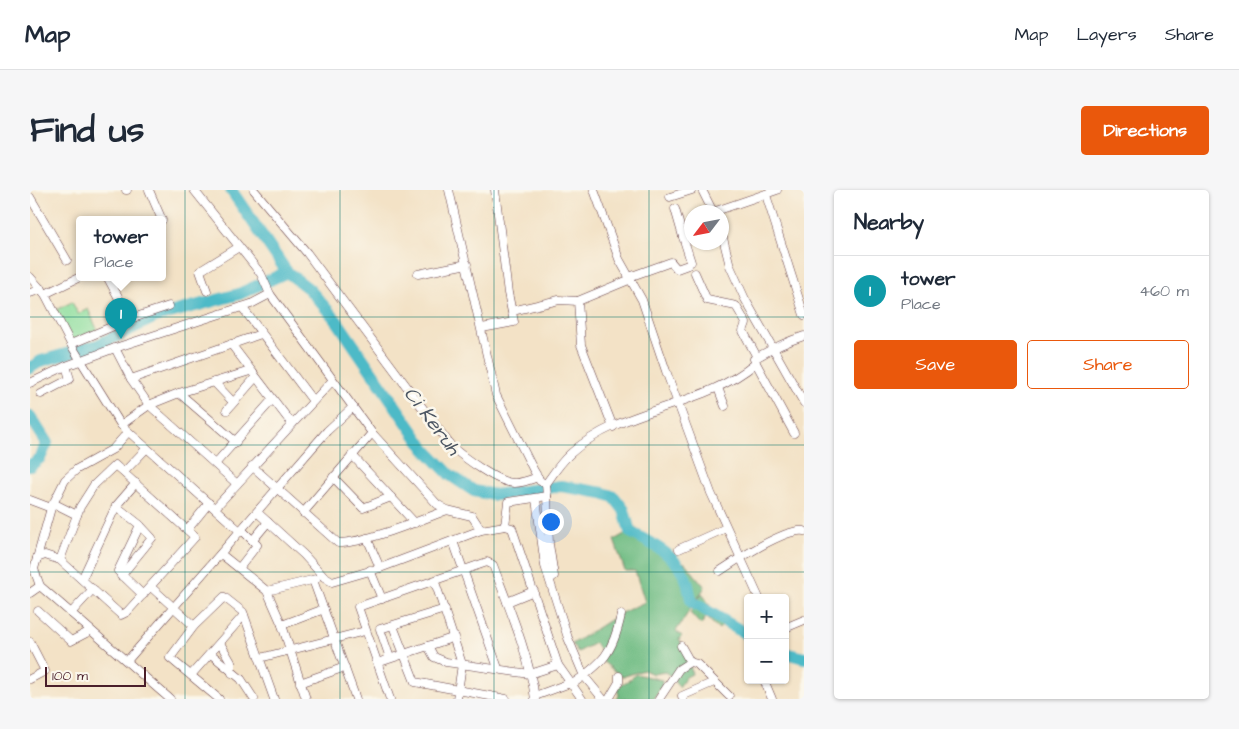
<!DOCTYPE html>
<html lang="en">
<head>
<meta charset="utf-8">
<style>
  body { margin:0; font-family:"Architects Daughter",sans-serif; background:#f6f6f7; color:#1f2937 }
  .controls { position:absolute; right:15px; bottom:15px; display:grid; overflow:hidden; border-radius:5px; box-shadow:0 1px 4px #0004 }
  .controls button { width:45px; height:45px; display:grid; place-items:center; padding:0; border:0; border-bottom:1px solid #e0e1e3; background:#fff; color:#1f2937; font:25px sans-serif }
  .compass { position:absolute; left:654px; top:15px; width:45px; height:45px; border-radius:50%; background:#fff; box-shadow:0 1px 4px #0004; rotate:238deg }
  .scale { position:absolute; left:15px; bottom:12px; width:101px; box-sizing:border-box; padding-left:5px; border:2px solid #4a1f2b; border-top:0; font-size:14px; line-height:18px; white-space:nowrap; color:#4a1f2b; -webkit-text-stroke:4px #fbf7ec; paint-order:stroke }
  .you { position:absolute; left:520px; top:331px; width:18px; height:18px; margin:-12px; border:4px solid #fff; border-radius:50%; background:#1a73e8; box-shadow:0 0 0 8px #1a73e833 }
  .badge { display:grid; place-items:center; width:32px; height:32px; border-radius:50%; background:#ea580c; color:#fff; font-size:16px; font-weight:700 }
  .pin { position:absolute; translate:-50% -41px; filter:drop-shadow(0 1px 2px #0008) }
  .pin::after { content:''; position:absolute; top:26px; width:18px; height:15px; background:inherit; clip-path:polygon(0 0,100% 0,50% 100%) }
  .popup { position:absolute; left:46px; top:26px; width:90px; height:65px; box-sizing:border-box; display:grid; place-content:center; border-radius:5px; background:#fff; filter:drop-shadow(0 1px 4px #0005); font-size:16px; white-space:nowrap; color:#747a83 }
  .popup b { font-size:19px; color:#1f2937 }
  .popup::after { content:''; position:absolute; left:50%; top:100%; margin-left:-10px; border:10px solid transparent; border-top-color:#fff }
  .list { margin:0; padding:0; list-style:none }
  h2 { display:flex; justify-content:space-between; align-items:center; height:65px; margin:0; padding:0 20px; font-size:21px }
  h2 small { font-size:16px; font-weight:400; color:#747a83 }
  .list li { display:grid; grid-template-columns:32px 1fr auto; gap:15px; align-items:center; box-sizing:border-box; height:70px; padding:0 20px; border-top:1px solid #e0e1e3 }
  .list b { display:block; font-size:19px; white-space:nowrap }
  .list p { margin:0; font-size:16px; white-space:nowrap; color:#747a83 }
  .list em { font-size:16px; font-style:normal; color:#747a83 }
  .actions { display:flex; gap:10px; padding:15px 20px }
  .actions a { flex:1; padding:11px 0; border:1px solid #ea580c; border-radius:5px; text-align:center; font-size:18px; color:#ea580c }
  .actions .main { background:#ea580c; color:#fff }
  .map { position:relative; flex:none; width:774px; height:509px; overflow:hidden; border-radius:5px }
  header { display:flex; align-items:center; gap:30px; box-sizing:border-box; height:70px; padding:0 25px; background:#fff; border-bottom:1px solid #e0e1e3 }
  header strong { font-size:24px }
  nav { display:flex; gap:28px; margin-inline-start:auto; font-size:18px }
  .intro { display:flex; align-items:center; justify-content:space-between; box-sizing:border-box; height:120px; padding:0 30px }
  h1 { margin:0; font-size:35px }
  .button { padding:12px 22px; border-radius:5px; background:#ea580c; color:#fff; font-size:18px; font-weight:700 }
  main { display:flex; gap:30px; padding:0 30px }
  aside { flex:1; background:#fff; border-radius:5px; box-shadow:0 1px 4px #0004 }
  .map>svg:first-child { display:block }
</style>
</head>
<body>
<header>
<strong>Map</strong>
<nav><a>Map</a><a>Layers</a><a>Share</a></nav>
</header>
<div class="intro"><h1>Find us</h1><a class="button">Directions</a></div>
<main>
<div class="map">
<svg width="774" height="509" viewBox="0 0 774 509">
  <rect width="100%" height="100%" fill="#fbf7ec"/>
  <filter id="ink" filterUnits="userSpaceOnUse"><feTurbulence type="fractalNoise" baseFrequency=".02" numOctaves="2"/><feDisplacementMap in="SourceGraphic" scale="10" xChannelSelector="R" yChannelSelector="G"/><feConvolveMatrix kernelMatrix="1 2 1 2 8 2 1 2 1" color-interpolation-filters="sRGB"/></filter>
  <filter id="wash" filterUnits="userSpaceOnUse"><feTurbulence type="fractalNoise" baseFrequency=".0096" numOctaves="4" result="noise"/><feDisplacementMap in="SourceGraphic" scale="20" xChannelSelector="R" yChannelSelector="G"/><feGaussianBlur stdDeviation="1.12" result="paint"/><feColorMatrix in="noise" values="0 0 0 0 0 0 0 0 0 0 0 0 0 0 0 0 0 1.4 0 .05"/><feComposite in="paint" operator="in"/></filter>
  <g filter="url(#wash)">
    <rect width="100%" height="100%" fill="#f3e2c6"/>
    <path fill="#8ede9e" stroke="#6c7e64" d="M 42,112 L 48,124 L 58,119 L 67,139 L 42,151 L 26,120 Z"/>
    <g fill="#72bd85" stroke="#5e6e58">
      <path d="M 605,338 L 637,365 L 655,373 L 675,397 L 646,441 L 652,446 L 649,449 L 662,471 L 660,475 L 662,484 L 656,487 L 649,497 L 642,487 L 635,482 L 623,484 L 614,480 L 592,487 L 571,470 L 589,424 L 615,412 L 605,381 L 595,381 L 584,350 Z"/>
      <path d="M 672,403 L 692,436 L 689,439 L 676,427 L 671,435 L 660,423 Z"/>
      <path d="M 586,426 L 571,462 L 565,453 L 548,462 L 542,454 Z"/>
      <path d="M 606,484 L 632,490 L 632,496 L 624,509 L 586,509 L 589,505 L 587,499 C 592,492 598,493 606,484 Z"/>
    </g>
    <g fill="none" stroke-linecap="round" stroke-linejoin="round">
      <g stroke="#4dbac7" stroke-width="12">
        <path d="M 201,0 L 257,82 L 279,99 L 307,131 L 395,259 L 420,285 L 444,301 L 465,305 L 531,296 L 573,303 L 584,307 L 594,320 L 600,342 C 621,353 648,366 656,389 C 659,396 659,404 662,412 L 718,445"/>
        <path d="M 0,178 L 11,171 L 68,155 L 125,127 L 209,104 L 257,82"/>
        <path d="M 0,226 L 17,253 L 10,268 L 0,276"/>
        <path d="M 755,463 L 774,468"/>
      </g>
    </g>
  </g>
  <g filter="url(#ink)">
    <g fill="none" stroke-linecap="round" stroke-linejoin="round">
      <g stroke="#633c42" stroke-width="9">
        <g id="minor">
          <path d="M 96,0 L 97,0"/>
          <path d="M 119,0 L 132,30"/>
          <path d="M 164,0 L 231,84 L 240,104"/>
          <path d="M 224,0 L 277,63 L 421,256 C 433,267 469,294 485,293 C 492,293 500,290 508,287"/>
          <path d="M 419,0 L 466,205 L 503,279 L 510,291 L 516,294 L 517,306 L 478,312 L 475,336"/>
          <path d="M 564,0 L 589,69 L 612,110 L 636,181 L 681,303 L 729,408"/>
          <path d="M 672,0 L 683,22"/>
          <path d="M 736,5 L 774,125"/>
          <path d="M 0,7 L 37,70"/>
          <path d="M 640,7 L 662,0"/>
          <path d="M 645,19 L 653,47 L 662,44"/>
          <path d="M 683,22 L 747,0"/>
          <path d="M 692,44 L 700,76 L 715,109 L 774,213"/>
          <path d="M 653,47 L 661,72"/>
          <path d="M 665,83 L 677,110 L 706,116 L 716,133 L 713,141 L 727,167"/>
          <path d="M 388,84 L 437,74"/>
          <path d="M 0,87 L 15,104 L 43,158 L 91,235 L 211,342"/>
          <path d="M 599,87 L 641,72 L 647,79 L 658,75"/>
          <path d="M 78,88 L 100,129"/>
          <path d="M 177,101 L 170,81 L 209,57"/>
          <path d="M 0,103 L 12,99"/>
          <path d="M 15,104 L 50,87"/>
          <path d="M 212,117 L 283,211"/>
          <path d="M 482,121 L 529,110 L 548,111"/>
          <path d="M 452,138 L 484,132 L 478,103 L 465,0"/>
          <path d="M 41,154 L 100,129 L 139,116"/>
          <path d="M 201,154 L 262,234"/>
          <path d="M 85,158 L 221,114 L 240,104 L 342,243 L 407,314 L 417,320 L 442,326 L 451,340"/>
          <path d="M 726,173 L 764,243"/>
          <path d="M 101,189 L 231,144"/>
          <path d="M 184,192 L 203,212"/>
          <path d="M 0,193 L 36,176 L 85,158 L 101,189 L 119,215 L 207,294"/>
          <path d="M 688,198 L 695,216"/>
          <path d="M 149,203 L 206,252"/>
          <path d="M 11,204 L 40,189 L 36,176"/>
          <path d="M 197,220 L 225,188"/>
          <path d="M 91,235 L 119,215 L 149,203 L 220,181"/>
          <path d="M 583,237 L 551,155 L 548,111 L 601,89"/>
          <path d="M 322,265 L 385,333"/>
          <path d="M 185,274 L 242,210"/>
          <path d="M 222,276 L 308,353 C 336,353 391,330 417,320"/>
          <path d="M 94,282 L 116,259"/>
          <path d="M 303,287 L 333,318 L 361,307"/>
          <path d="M 516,294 C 523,284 530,273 540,264 C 592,216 672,219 726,173 L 724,169 C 741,159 755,152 774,146"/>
          <path d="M 517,306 L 519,354 L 524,386 L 520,389"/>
          <path d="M 506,309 L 515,376 L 538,448 L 554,486 L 573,509"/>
          <path d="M 0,310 L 21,318"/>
          <path d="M 23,313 L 47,325"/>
          <path d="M 86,316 L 110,335 L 88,381 L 113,405"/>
          <path d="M 185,318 L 302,191"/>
          <path d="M 228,323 L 274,365 L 294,387 L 302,392 L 350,378 L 451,340 L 475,336 L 482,338 L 528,475 L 552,509"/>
          <path d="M 273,323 L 342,243"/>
          <path d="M 158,339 L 179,313"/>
          <path d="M 337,348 L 350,378"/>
          <path d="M 223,350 L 238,332"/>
          <path d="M 423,351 L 468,478"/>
          <path d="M 649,359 L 696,338"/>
          <path d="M 191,364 L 237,401 L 252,435 L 276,509"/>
          <path d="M 7,368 L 15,365 L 30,370 L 91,425 L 97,422 L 165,347 L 85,275 L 64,295 L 50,317 L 30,370"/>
          <path d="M 210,377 L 227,355 L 213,341"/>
          <path d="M 340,380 L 352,409"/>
          <path d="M 690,381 C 706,370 756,338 774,341"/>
          <path d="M 91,386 L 122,348 L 110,335"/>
          <path d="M 52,389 L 86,316 L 106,293"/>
          <path d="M 283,390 L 326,509"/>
          <path d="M 405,392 L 432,474 L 427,509"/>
          <path d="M 10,396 L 4,379 L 21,318 L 35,290 L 47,279 L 83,259 L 98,242"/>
          <path d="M 121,397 L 164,436"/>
          <path d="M 237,401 L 286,389"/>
          <path d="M 0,403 L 10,396 L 140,509"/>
          <path d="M 477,412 L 504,401"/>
          <path d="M 8,421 L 41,451 L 60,441"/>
          <path d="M 41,423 L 63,399"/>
          <path d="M 252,435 L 294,419"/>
          <path d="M 363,436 L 385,492 L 476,509"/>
          <path d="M 755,438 L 774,430"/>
          <path d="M 0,452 L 15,481 L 0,489"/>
          <path d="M 190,453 L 201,472 L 202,483"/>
          <path d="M 398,456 L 404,467 L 416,472 L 500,484 L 528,475"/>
          <path d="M 651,456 L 660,472"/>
          <path d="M 181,464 L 211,489 L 224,509"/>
          <path d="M 230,468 L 335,441"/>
          <path d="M 360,468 L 350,439 L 415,419"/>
          <path d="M 97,471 L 297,241 L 323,217"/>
          <path d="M 347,473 L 425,447"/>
          <path d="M 161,485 L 214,425"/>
          <path d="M 734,490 L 742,509"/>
          <path d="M 270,493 L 315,477"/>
          <path d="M 541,495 C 573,473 583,463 591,425"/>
          <path d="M 505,506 L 540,493"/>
          <path d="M 189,509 L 140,468 L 164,436 L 194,407 L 213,422 L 244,509"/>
          <path d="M 360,509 L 328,417 L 457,372 L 463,375 C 478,415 500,467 505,509"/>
          <path d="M 579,509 L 589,492 L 589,486"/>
          <path d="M 629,509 L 649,479 L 660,472 L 667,474 L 699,506"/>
          <path d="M 653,509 L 652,506 L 684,492"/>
        </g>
      </g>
      <use href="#minor" stroke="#fff" stroke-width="8"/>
    </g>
  </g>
  <path fill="none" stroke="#0f766e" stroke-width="1" stroke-opacity="0.55" d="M 155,0 L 155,509M 310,0 L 310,509M 464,0 L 464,509M 619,0 L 619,509M 0,127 L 774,127M 0,255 L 774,255M 0,382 L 774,382"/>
  <g text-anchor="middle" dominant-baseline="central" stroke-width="5" stroke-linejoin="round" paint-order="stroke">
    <g font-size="20" font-style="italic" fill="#4b5562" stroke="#fbf7ec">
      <text transform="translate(402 231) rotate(53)">Ci Keruh</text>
    </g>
  </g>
</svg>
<div class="controls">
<button>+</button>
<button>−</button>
</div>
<svg class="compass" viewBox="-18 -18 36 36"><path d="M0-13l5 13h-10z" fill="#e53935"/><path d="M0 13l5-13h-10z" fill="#747a83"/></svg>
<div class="scale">100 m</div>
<div class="you"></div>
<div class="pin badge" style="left:91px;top:149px;background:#0f9aa8">1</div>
<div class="popup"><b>tower</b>Place</div>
</div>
<aside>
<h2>Nearby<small></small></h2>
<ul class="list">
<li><span class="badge" style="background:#0f9aa8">1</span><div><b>tower</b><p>Place</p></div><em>460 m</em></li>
</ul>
<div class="actions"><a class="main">Save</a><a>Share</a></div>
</aside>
</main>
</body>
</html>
